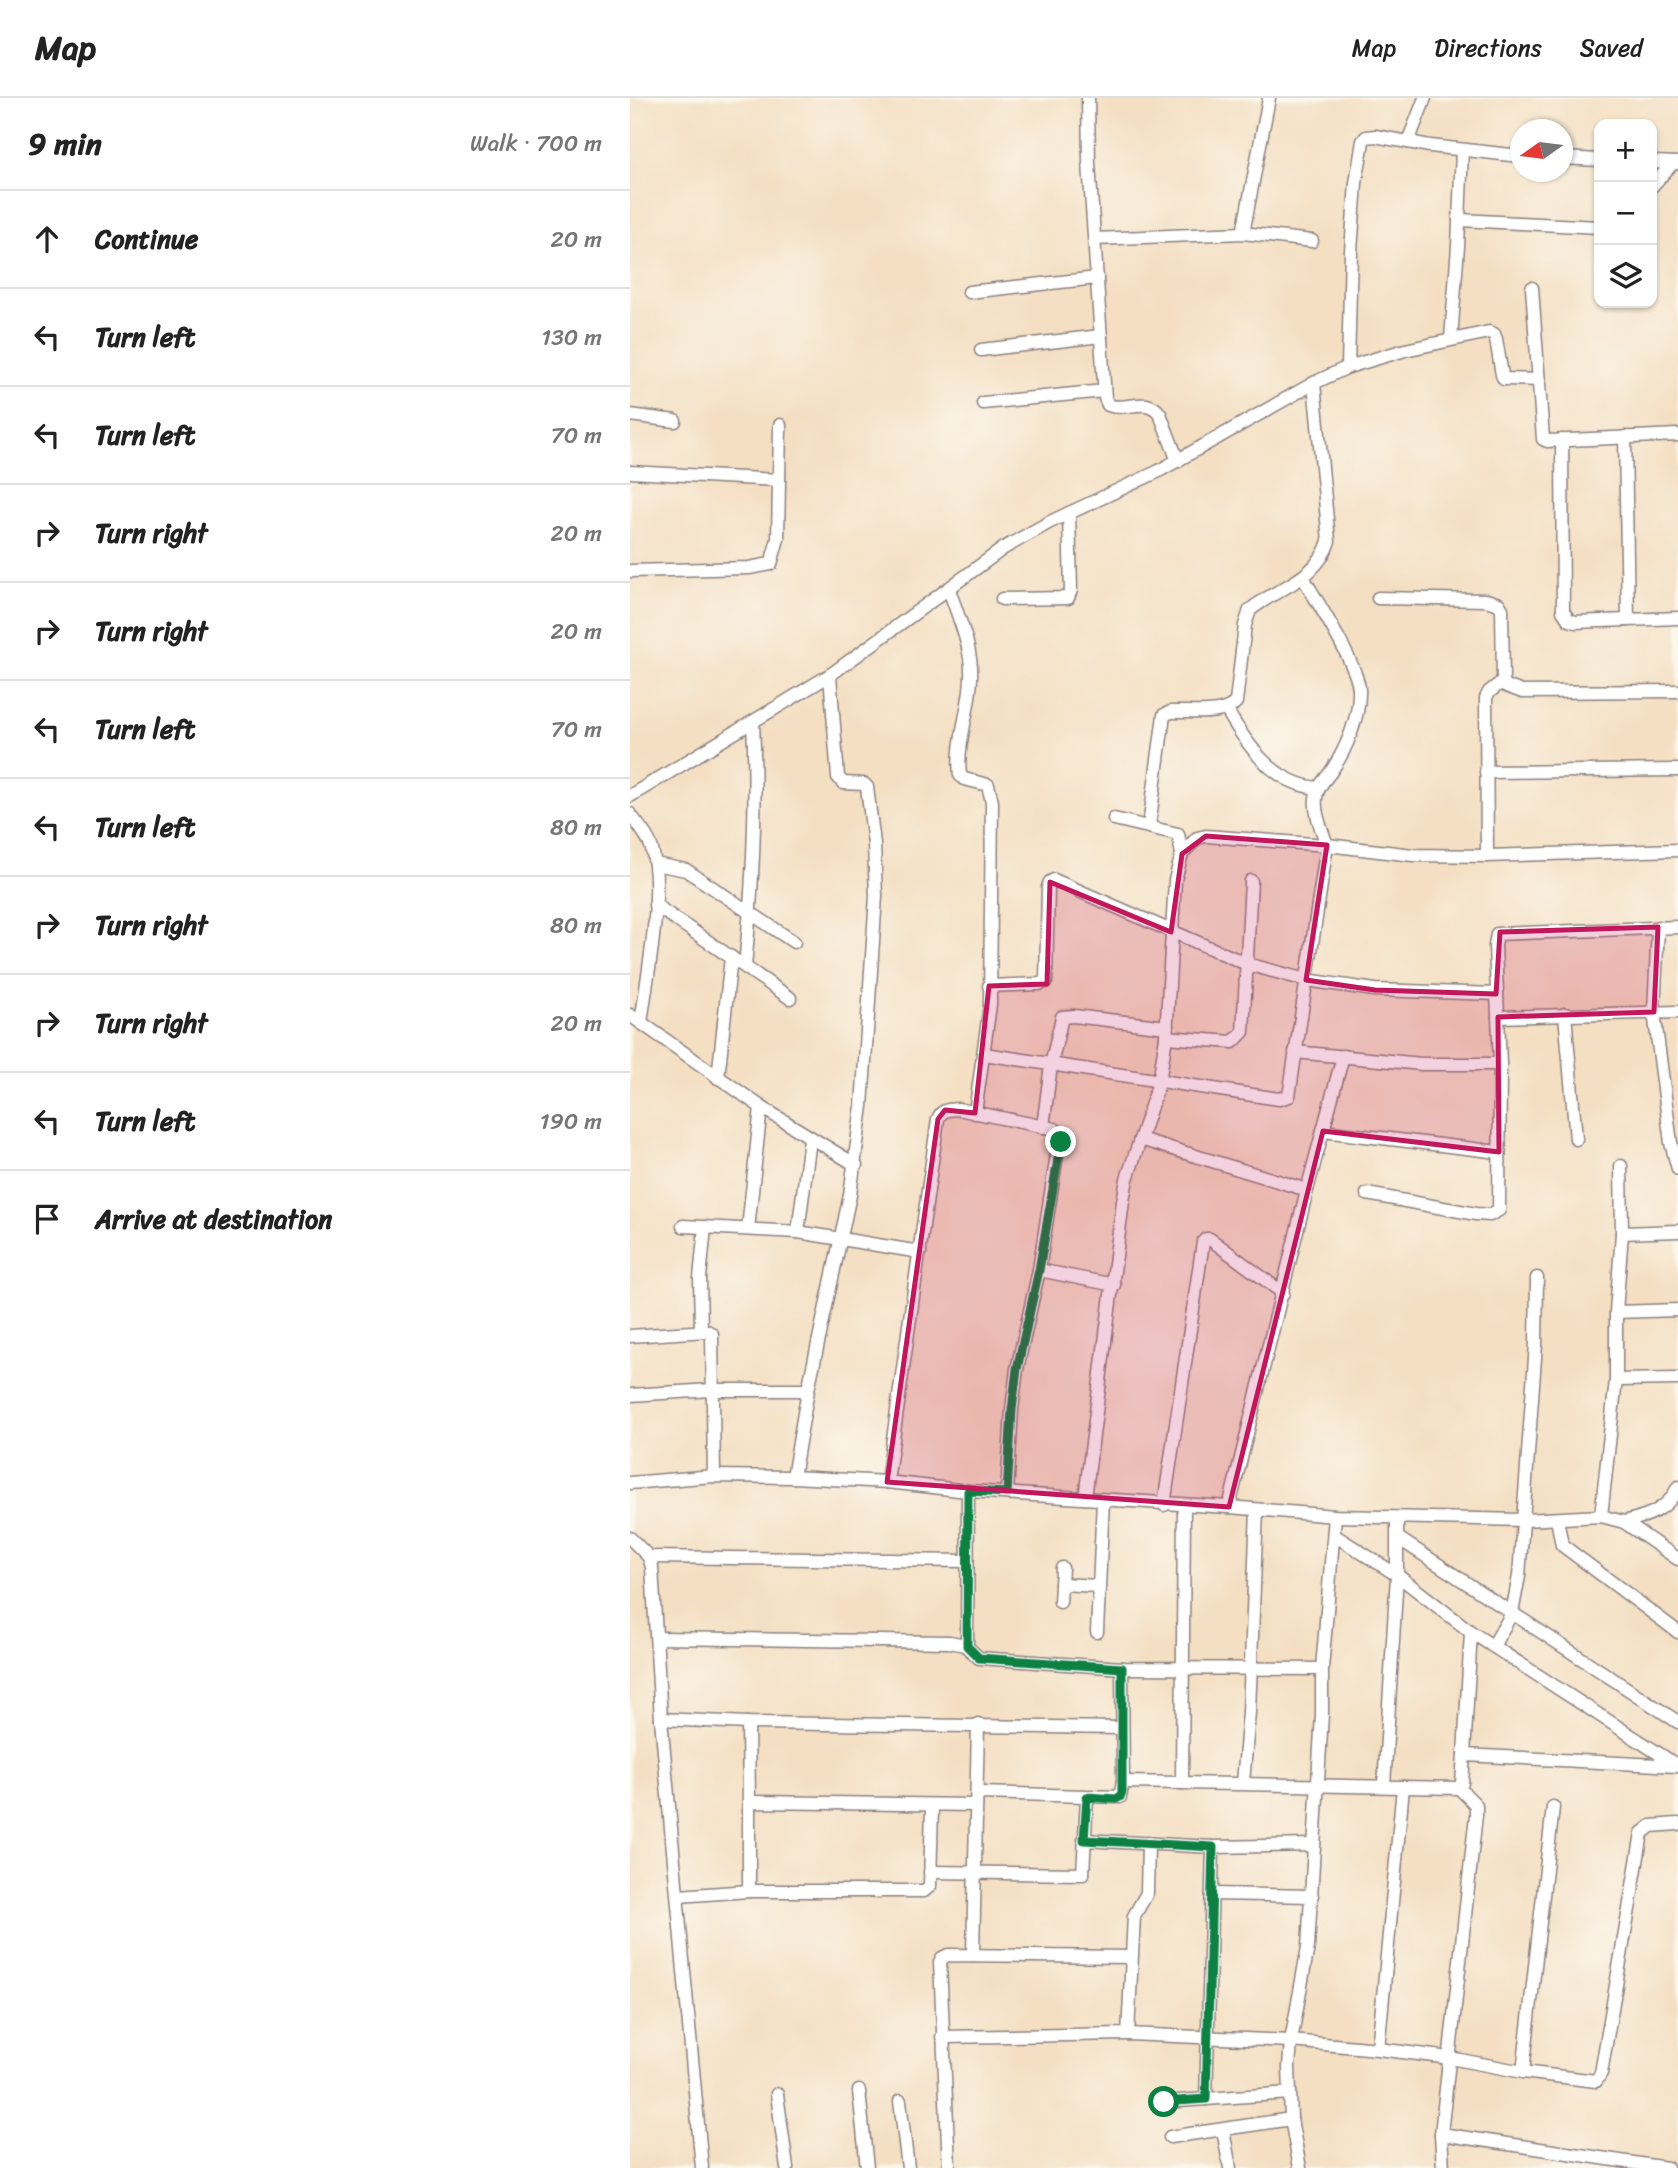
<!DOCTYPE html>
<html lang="en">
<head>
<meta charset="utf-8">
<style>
  body { margin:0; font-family:Sriracha,sans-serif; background:#f2f2f2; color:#222 }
  .controls { position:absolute; right:21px; top:21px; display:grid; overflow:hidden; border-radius:14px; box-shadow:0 2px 5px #0004 }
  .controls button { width:63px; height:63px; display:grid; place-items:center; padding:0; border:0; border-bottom:2px solid #e0e0e0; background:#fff; color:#222; font:35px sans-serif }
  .compass { position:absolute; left:880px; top:21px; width:63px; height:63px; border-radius:50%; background:#fff; box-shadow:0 2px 5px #0004; rotate:256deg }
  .stop { position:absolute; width:21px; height:21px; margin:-16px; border:5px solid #0b8043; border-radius:50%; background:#fff }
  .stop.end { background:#0b8043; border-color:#fff; box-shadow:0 2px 7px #0008 }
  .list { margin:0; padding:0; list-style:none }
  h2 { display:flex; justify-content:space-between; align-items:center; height:91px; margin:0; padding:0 28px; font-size:30px }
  h2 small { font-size:23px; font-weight:400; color:#767676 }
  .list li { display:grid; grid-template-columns:46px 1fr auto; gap:21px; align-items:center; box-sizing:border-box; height:98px; padding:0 28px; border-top:2px solid #e0e0e0 }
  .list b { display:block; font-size:26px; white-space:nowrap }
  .list em { font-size:23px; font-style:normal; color:#767676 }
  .icon { flex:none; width:38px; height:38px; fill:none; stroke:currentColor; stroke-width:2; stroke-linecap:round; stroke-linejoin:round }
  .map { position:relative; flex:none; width:1048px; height:2070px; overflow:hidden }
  header { display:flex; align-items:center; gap:42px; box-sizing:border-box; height:98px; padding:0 35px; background:#fff; border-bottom:2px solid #e0e0e0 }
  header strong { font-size:33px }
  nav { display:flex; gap:38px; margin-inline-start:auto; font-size:24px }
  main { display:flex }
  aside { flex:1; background:#fff }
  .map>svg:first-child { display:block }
</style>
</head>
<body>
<header>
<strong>Map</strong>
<nav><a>Map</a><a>Directions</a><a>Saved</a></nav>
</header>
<main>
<aside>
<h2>9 min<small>Walk · 700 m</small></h2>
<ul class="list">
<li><svg class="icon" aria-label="ahead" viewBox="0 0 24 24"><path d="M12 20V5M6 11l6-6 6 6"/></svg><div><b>Continue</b></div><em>20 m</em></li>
<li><svg class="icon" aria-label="left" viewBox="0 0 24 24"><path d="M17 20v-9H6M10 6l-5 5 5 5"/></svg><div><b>Turn left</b></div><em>130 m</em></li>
<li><svg class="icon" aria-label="left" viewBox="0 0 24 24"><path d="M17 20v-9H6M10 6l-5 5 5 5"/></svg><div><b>Turn left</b></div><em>70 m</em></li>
<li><svg class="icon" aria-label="right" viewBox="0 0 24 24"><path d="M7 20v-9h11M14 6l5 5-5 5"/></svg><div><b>Turn right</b></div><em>20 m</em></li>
<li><svg class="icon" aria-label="right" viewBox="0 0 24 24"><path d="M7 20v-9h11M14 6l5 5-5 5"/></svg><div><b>Turn right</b></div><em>20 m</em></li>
<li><svg class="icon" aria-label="left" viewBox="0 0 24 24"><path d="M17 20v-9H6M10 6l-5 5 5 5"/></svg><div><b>Turn left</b></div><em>70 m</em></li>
<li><svg class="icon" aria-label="left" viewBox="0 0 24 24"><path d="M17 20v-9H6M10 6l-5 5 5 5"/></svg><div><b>Turn left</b></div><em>80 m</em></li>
<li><svg class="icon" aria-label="right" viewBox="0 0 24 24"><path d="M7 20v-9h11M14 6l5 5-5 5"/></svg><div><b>Turn right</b></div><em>80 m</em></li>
<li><svg class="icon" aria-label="right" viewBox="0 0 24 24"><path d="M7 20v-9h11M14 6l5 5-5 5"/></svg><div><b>Turn right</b></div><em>20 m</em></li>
<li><svg class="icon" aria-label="left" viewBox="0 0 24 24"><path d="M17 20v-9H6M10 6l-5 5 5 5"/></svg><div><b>Turn left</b></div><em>190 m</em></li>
<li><svg class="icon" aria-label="arrive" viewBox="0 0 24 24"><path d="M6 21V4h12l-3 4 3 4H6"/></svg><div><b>Arrive at destination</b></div></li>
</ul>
</aside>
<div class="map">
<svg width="1048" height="2070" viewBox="0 0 1048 2070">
  <rect width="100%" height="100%" fill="#fbf7ec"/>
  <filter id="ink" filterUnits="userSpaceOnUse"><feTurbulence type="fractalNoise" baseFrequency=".0143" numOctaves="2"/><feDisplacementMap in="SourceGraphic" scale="14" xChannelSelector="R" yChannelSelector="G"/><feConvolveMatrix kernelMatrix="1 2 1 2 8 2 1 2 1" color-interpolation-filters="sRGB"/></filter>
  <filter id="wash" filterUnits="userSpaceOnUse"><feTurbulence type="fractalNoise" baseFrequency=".00686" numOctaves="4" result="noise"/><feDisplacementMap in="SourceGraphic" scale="28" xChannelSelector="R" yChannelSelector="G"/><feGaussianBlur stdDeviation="1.57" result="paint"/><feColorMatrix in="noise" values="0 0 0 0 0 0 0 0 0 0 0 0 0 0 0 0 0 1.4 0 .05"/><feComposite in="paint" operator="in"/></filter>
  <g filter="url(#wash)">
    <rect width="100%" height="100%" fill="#f4dfc3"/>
  </g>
  <g filter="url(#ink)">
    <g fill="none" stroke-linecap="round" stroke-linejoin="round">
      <g stroke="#8b807f" stroke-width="15">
        <g id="minor">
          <path d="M 458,0 L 459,65 L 475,300 L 478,307 C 496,314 517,297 530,316 L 548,363"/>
          <path d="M 778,44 L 795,0"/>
          <path d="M 932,60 L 969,62"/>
          <path d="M 1022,64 L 1048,65"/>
          <path d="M 1022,88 L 1043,65"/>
          <path d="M 830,122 L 969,129"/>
          <path d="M 613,135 L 639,0"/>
          <path d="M 465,141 L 613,135 L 682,143"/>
          <path d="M 902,190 L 913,341 L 917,343 L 1048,337"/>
          <path d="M 339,194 L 467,180"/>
          <path d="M 821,241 L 828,148 L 832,52"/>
          <path d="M 351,252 L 471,238"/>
          <path d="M 718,269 L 721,153 L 726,85 L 733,43 L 736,39 L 745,38 L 800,48 L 890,58"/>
          <path d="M 353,305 L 474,293"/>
          <path d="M 0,317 L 45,323"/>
          <path d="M 995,339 L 998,522"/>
          <path d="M 932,342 L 933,513 L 939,522 L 945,524 L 1048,520"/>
          <path d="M 0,374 L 149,382"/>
          <path d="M 0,473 L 119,470 L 141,466 L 148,441 L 150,327"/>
          <path d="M 319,491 C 328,519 343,551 341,580 C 340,612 326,645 330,677 L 334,681 L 358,687 L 362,704 L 360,907 L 345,1015"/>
          <path d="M 748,500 L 856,502 L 869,506 L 872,511 L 873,583 L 876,588 L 892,594 L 1048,593"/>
          <path d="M 372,501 L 438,500 L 441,492 L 439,415"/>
          <path d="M 596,611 C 617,647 643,686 688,690"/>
          <path d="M 856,674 L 1048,672"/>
          <path d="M 0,698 L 200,577 L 374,450 L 420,424 L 527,374 L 684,285 L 718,269 L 775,252 L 859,234 L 864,236 L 866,241 L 872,277 L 874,281 L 909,282"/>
          <path d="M 0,716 C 7,726 17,736 21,748 C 35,792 17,878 11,925"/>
          <path d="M 484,721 L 548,736 L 552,756"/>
          <path d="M 519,728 L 534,617 L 541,614 C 559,613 593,619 606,604 L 615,527 L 620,512 C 649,488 687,482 699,443 L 684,285"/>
          <path d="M 857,758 L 856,600 L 859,594 L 873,583"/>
          <path d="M 25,766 L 56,772 L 164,844"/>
          <path d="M 25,807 L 160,900"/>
          <path d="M 1028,829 L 1024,914 L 1041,1045 L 1048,1071"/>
          <path d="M 115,868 C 123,787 127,705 123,624"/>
          <path d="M 359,888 L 409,886 L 416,884 L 418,789 L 420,784 L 424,782 L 617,866 L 676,882 L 745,892 L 866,896"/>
          <path d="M 935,916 L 946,1041"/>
          <path d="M 0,917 L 131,1009 L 226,1067"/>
          <path d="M 868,919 L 1048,914"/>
          <path d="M 536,939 L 603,944 L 613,934 L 621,783"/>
          <path d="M 665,954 L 792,966 L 870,966"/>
          <path d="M 354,956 L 649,1001 L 659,998 L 697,747 C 692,732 684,715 686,700 C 687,688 696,681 702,672 C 717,650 730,618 729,591 C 727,566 687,504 673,479"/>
          <path d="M 88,980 L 101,859"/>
          <path d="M 413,1029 L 421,967 L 432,919 L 444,918 L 537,929"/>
          <path d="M 693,1033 L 869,1054"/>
          <path d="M 510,1041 L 677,1092"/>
          <path d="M 737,1096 L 846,1116 L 860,1117 L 869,1112 L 870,966 L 865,848 L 867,836 L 1048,829"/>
          <path d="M 53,1128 L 168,1134 L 290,1154"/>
          <path d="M 118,1131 L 131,1009"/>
          <path d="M 168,1134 L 180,1041"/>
          <path d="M 992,1135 L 1048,1133"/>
          <path d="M 409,1172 L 484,1187"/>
          <path d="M 986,1214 L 1048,1212"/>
          <path d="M 71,1233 L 70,1180 L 75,1129"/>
          <path d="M 0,1238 L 77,1233 L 82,1236 L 84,1378"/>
          <path d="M 986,1282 L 1048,1281"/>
          <path d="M 0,1297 L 82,1292 L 178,1292"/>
          <path d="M 163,1379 L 178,1292 L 220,1097 L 232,1008 L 246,798 L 244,746 L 237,689 L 234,686 L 213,685 L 208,679 L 200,577"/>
          <path d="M 257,1384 L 308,1021 C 312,1011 318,1012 328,1011 L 425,1031 L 430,1037 L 409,1172 L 387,1271 L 382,1312 L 377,1395"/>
          <path d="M 0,1385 L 84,1378 L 163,1379 L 257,1384 L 338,1393 L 599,1409 L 705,1418 L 894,1422 L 971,1418 L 994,1424 L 1048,1461"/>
          <path d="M 455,1400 L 493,1103 L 497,1081 L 529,984 L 536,939 L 545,782 L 552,756 L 567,740 L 576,738 L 697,747 L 783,757 L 857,758 L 1048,752"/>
          <path d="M 534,1407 L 573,1144 L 576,1141 L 580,1141 L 653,1195"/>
          <path d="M 599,1409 L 677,1092 L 713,958"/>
          <path d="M 971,1418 L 986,1282 L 986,1214 L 992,1135 L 991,1068"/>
          <path d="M 927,1421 L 932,1447 L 1048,1534"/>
          <path d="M 994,1424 C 1018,1418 1038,1412 1048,1389"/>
          <path d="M 704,1437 L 767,1477 L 841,1534 L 1048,1668"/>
          <path d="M 0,1440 L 19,1459 L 22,1469 L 31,1621 L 72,2070"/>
          <path d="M 768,1440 L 1048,1624"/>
          <path d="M 19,1459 L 337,1463"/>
          <path d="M 431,1486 L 468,1488"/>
          <path d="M 430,1504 L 432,1470"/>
          <path d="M 467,1534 L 473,1402"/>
          <path d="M 27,1540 L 320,1544 L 335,1547 L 349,1560 L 492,1570 L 692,1571"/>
          <path d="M 337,1548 L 338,1393"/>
          <path d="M 863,1548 L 882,1515 L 889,1478 L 906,1246 L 907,1180"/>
          <path d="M 31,1621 L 118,1625 L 492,1630"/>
          <path d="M 118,1625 L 119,1704"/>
          <path d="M 834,1657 L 1047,1668"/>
          <path d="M 493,1684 L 829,1690 L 832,1685 L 834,1657 L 841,1534"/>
          <path d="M 552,1685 L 554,1407"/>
          <path d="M 613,1685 L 619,1614 L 627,1412"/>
          <path d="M 754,1688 L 767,1477 L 767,1420"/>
          <path d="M 347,1695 L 490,1699 L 493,1684 L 492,1570"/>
          <path d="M 454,1742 L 583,1749 L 683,1747"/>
          <path d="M 300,1774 L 453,1776 L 457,1699"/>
          <path d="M 119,1793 L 119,1704 L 346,1707"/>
          <path d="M 582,1796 L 682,1798"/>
          <path d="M 48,1798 L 119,1793 L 294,1793 L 300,1788 L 302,1708"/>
          <path d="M 343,1857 L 348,1626"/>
          <path d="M 498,1936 L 661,1943 L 748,1951 L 820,1960 L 893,1974 L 966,1983 L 971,1975 L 1012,1735 L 1021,1728 L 1048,1726"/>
          <path d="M 312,1939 L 498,1936 L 504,1818 L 517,1795 L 518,1745"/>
          <path d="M 748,1951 L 773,1689"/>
          <path d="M 893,1974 L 923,1709"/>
          <path d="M 229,1993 L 237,2070"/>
          <path d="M 147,1996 L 157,2070"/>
          <path d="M 576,2001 L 583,1749"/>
          <path d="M 270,2003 L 278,2070"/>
          <path d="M 534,2004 L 660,1995"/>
          <path d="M 593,2032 L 600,2070"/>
          <path d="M 811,2036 L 846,1717 L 846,1707 L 829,1690"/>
          <path d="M 540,2039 L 661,2021"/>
          <path d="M 319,2070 L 310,1864 L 312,1860 L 318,1857 L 501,1859"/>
          <path d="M 670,2070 L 661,2021 L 659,1969 L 661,1943 L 678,1849 L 692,1616 L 692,1571 L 705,1418"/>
          <path d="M 813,2070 L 811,2036 L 1037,2070"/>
        </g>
      </g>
      <use href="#minor" stroke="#fff" stroke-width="12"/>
    </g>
  </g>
  <g fill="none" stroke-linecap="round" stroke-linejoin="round" filter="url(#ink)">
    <path stroke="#0b8043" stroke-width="9" d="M 431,1044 L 409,1172 L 387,1271 L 382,1312 L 377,1395 L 338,1393 L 337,1548 L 349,1560 L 492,1570 L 492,1694 L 490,1699 L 486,1701 L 457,1699 L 454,1742 L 583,1749 L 576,2001 L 534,2004"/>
  </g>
  <path fill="#c2185b" fill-opacity="0.2" stroke="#c2185b" stroke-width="5" stroke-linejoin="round" d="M 576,738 L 697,747 L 676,882 L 745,892 L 866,896 L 870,834 L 1028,829 L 1024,914 L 868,919 L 869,1054 L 693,1033 L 599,1409 L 257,1384 L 308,1021 L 315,1012 L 345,1015 L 359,888 L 417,886 L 420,784 L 541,834 L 552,756 Z"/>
</svg>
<div class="controls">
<button>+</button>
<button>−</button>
<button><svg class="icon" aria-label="layers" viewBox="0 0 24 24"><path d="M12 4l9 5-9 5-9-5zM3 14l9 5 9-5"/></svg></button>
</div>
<svg class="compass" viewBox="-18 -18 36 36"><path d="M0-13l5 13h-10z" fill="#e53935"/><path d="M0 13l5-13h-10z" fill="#767676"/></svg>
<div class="stop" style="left:534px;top:2004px"></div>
<div class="stop end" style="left:431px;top:1044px"></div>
</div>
</main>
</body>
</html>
